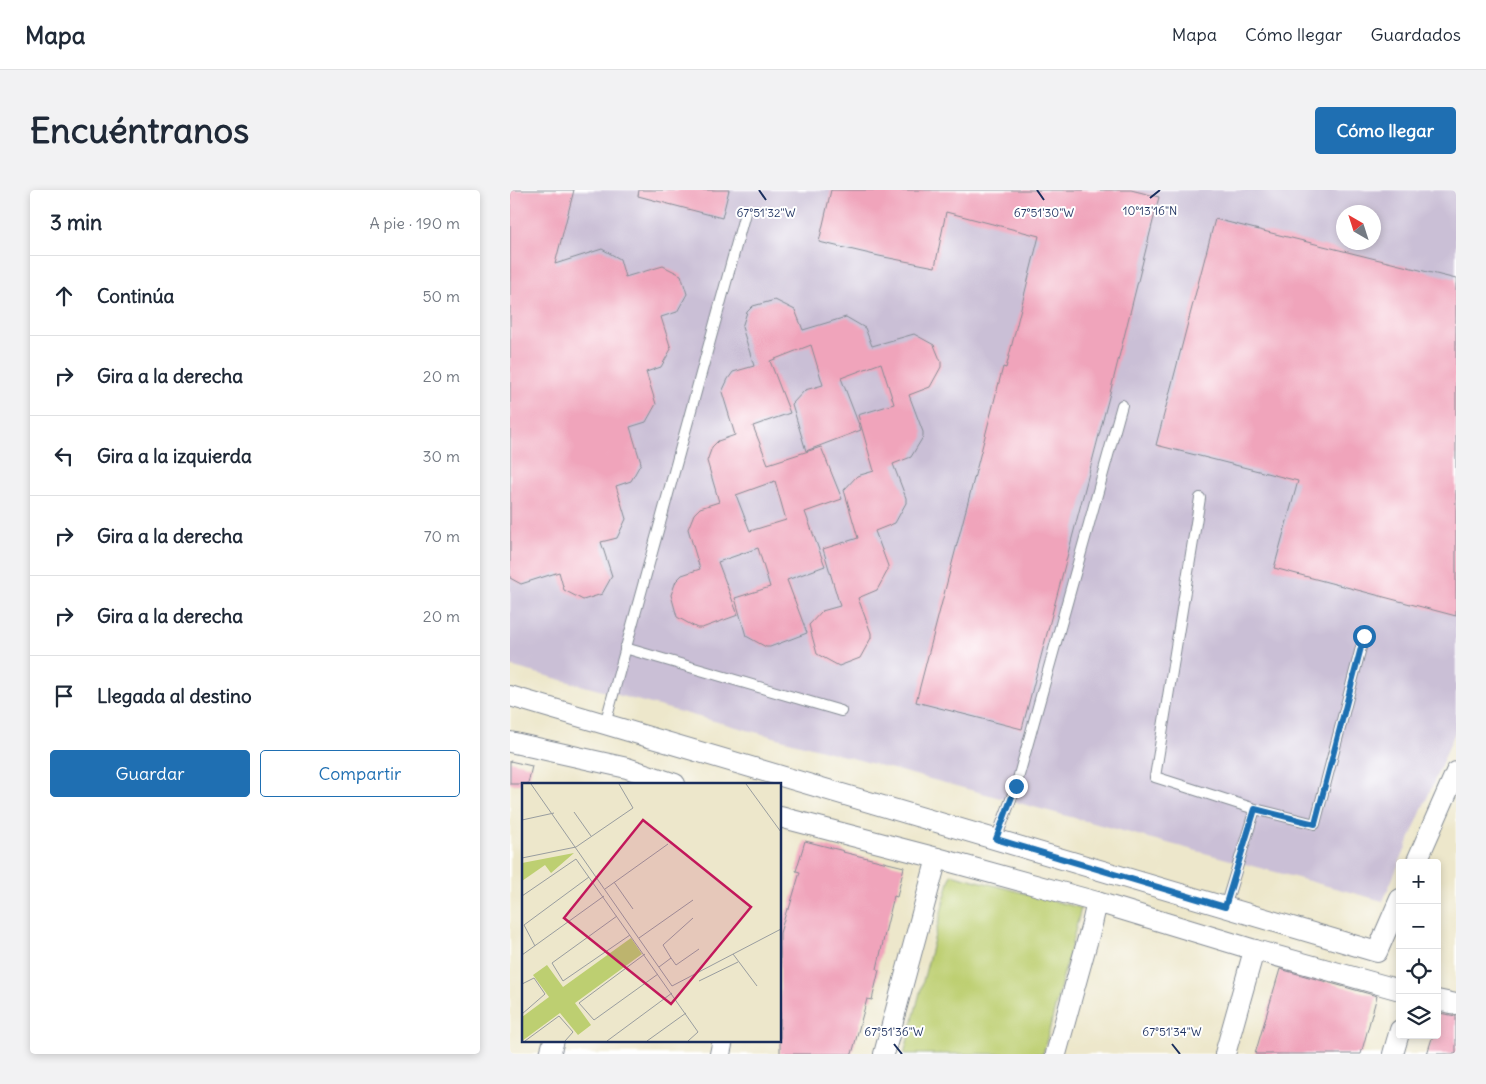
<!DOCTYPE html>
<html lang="es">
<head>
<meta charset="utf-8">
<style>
  body { margin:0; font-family:Delius,sans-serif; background:#f2f2f3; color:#1f2937 }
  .controls { position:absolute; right:15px; bottom:15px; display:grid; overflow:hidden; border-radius:5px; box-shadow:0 2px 8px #0003 }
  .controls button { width:45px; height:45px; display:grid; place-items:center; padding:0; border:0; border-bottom:1px solid #e0e1e3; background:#fff; color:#1f2937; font:25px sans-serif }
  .compass { position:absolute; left:826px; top:15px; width:45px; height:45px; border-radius:50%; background:#fff; box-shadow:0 2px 8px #0003; rotate:321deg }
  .stop { position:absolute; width:15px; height:15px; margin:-11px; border:4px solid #1f6fb2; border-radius:50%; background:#fff }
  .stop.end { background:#1f6fb2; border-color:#fff; box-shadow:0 1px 5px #0008 }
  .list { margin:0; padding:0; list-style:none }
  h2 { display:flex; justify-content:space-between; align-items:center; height:65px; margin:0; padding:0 20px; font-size:21px }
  h2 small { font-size:16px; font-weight:400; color:#747a83 }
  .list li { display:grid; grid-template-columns:32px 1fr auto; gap:15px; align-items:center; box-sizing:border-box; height:80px; padding:0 20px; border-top:1px solid #e0e1e3 }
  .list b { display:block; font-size:19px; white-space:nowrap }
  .list em { font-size:16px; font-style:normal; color:#747a83 }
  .actions { display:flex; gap:10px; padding:15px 20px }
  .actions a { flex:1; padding:11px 0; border:1px solid #1f6fb2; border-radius:5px; text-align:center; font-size:18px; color:#1f6fb2 }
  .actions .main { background:#1f6fb2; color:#fff }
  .icon { flex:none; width:28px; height:28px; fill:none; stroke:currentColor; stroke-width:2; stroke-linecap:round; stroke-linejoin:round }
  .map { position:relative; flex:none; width:946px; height:864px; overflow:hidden; border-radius:5px }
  header { display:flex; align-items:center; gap:30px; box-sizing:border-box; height:70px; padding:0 25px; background:#fff; border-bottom:1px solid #e0e1e3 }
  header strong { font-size:24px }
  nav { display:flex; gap:28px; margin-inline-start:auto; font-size:18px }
  .intro { display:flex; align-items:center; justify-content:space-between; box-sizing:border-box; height:120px; padding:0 30px }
  h1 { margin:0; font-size:35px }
  .button { padding:12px 22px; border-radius:5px; background:#1f6fb2; color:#fff; font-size:18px; font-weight:700 }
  main { display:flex; gap:30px; padding:0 30px }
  aside { flex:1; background:#fff; border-radius:5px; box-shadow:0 2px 8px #0003 }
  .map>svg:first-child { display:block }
</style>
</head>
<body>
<header>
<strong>Mapa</strong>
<nav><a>Mapa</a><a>Cómo llegar</a><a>Guardados</a></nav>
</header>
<div class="intro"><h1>Encuéntranos</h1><a class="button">Cómo llegar</a></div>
<main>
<aside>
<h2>3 min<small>A pie · 190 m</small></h2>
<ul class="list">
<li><svg class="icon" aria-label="ahead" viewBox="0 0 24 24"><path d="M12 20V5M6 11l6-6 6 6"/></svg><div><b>Continúa</b></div><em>50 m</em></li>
<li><svg class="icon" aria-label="right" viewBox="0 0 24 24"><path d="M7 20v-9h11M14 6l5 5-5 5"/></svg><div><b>Gira a la derecha</b></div><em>20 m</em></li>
<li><svg class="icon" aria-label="left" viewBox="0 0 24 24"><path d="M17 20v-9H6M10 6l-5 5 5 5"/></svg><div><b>Gira a la izquierda</b></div><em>30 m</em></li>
<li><svg class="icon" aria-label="right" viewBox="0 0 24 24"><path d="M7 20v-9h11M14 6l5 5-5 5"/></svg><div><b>Gira a la derecha</b></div><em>70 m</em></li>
<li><svg class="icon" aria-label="right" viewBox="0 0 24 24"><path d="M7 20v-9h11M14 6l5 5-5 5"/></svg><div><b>Gira a la derecha</b></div><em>20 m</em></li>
<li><svg class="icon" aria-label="arrive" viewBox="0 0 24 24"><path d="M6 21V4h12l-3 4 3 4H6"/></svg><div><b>Llegada al destino</b></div></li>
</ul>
<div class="actions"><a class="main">Guardar</a><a>Compartir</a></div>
</aside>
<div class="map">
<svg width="946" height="864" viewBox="0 0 946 864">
  <rect width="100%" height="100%" fill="#fff"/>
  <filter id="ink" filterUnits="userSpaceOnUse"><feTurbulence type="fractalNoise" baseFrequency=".02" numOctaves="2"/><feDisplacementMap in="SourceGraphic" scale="10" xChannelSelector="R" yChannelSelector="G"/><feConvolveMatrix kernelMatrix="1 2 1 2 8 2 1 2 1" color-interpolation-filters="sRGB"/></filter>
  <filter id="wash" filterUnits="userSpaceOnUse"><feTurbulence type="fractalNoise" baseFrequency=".0096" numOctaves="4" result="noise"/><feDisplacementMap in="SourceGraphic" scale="20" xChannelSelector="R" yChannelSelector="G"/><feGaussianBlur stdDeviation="1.12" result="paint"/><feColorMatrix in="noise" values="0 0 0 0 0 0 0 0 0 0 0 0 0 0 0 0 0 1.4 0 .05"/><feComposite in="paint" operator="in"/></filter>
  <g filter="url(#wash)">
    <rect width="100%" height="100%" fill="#ede7cb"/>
    <path fill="#cabfd6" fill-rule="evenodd" d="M 0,0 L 946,0 L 946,540 L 873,711 L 0,476 ZM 834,22 L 864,22 L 864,52 L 834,52 Z"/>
    <path fill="#bdcf71" stroke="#6c7f68" d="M 441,684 L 571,718 L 533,864 L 394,864 Z"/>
    <g id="blocks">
      <g fill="#f0a4bb" fill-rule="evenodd">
        <path d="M 0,0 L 64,0 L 45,74 L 92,59 L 110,69 L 115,87 L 153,76 L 171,85 L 177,104 L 167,122 L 151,127 L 161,159 L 151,177 L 136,182 L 146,214 L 136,232 L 120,237 L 131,273 L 121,291 L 106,296 L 116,329 L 107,348 L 91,352 L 102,386 L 92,404 L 73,410 L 54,400 L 49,382 L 11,394 L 0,388 Z"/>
        <path d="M 129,0 L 219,0 L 212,28 L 128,6 Z"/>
        <path d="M 321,0 L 621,0 L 649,7 L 600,203 L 512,539 L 406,512 L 493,177 L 496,178 L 529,46 L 436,22 L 425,77 L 369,66 L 309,52 Z"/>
        <path d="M 705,29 L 946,89 L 946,426 L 764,378 L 788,291 L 646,255 Z"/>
        <path d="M 265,110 L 285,120 L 293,140 L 336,127 L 355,138 L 362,156 L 404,144 L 424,155 L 431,172 L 431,177 L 420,197 L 399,205 L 413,242 L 413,247 L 401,267 L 383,274 L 396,308 L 396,313 L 385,333 L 365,341 L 378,376 L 378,380 L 367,400 L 348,408 L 361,443 L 361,448 L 350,468 L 329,476 L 307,464 L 299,435 L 312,421 L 330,416 L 313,359 L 348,348 L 334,300 L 347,286 L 364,281 L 348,225 L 384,214 L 371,173 L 331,188 L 351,240 L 296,261 L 282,214 L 295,200 L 313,195 L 301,155 L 260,171 L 280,223 L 243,236 L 258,274 L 311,257 L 332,309 L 295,322 L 315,376 L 277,390 L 297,443 L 260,457 L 256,457 L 236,446 L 225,408 L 260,397 L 248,358 L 208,372 L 228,425 L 192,438 L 187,438 L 167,427 L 161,405 L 166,391 L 172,385 L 190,379 L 178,339 L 184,324 L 190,318 L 209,312 L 197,271 L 202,257 L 208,251 L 225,245 L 212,202 L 218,189 L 223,182 L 244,176 L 232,137 L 237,122 L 243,116 ZM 265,291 L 276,330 L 240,341 L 226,305 Z"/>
        <path d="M 0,571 L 22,576 L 18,594 L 0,594 Z"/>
        <path d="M 295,651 L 334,661 L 333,662 L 394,677 L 387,707 L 384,706 L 375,743 L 367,779 L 369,780 L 362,810 L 357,809 L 342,864 L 270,864 L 270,743 L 277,719 L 279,719 L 290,682 L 286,681 Z"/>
        <path d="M 770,779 L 867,806 L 851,864 L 745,864 Z"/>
        <path d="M 929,823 L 946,826 L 946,864 L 917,864 L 923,845 L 927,845 L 927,830 Z"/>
      </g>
    </g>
  </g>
  <g filter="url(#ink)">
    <use href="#blocks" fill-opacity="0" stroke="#848b94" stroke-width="1"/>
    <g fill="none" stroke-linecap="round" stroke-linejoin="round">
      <g stroke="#848b94" stroke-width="12">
        <g id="service">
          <path d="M 690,308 L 645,587 L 745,619 L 715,717"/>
          <path d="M 115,458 L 331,521"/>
          <path d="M 95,534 L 235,23"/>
          <path d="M 745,619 L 805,634 L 854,446"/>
          <path d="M 486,649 L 506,596 L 612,215"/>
        </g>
      </g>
      <g stroke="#848b94" stroke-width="22">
        <g id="minor">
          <path d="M 0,506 L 867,762 L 890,709"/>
          <path d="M 0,552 L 117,578 L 165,594"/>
          <path d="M 270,627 L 427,668 L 587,712 L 745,760 L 890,800"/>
          <path d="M 906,673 L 946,582"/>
          <path d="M 927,810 L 946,814"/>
          <path d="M 40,864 L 44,850"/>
          <path d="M 210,864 L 213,850"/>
          <path d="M 374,864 L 427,668"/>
          <path d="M 546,864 L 582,734 L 587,712"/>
          <path d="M 715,864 L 743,764 L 745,760"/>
          <path d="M 883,864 L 890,840"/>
        </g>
      </g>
      <use href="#service" stroke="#fff" stroke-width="10"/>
      <use href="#minor" stroke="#fff" stroke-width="20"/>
    </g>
  </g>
  <g fill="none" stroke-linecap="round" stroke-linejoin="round" filter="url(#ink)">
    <path stroke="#1f6fb2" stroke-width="6" d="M 506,596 L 486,649 L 715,717 L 745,619 L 805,634 L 854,446"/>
  </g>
  <path fill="none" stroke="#1b2f5e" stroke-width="2" d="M 249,0 L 256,10M 527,0 L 534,10M 640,8 L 650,0M 384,854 L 392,864M 662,854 L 670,864"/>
  <g transform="translate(12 593)">
    <rect width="259" height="259" fill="#ede7cb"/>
    <path d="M 52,70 L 29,90 L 23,82 L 0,98 L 0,80 ZM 109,155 L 120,171 L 53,220 L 69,242 L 56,252 L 38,230 L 0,258 L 0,234 L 27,214 L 11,192 L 25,182 L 41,204 Z" fill="#bdcf71"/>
    <path fill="none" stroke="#999d9f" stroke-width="1" d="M 9,1 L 150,203 L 259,146M 224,1 L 259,49M 52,29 L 69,53M 0,37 L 32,30M 0,75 L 54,64 L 111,25 L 97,1M 92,99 L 111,126M 83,106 L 146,61M 0,113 L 54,76 L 176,249 L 166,258M 95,133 L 30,180 L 41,198 L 108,152M 117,155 L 171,117M 13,163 L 2,142 L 67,94M 123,171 L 57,220 L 72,237 L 136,191M 211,171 L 235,203M 0,172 L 82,113M 149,175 L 154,182 L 177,166M 137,184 L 149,175 L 141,162 L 171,135M 177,198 L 216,179M 0,201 L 12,195 L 23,211 L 0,231M 3,258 L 37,233 L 51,249 L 43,258M 85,258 L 150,210M 125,258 L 164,230"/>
    <path fill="#c2185b" fill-opacity="0.15" stroke="#c2185b" stroke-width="2.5" d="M 121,37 L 229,124 L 149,221 L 42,135 Z"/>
    <rect width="259" height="259" fill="none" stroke="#1b2f5e" stroke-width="2.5"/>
  </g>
  <g font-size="12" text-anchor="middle" fill="#1b2f5e" stroke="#fff" stroke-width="4" stroke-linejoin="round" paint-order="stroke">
    <text x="640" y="25">10°13'16"N</text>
    <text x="256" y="27">67°51'32"W</text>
    <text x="534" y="27">67°51'30"W</text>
    <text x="384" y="846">67°51'36"W</text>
    <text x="662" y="846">67°51'34"W</text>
  </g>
</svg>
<div class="controls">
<button>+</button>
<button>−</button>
<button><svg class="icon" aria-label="locate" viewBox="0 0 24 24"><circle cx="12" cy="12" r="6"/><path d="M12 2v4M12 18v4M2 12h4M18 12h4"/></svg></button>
<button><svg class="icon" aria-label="layers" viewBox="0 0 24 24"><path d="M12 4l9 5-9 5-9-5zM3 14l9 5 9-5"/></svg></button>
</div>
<svg class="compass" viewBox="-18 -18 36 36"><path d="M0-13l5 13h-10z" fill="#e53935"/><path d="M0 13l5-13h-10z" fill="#747a83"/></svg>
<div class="stop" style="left:854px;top:446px"></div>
<div class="stop end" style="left:506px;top:596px"></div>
</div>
</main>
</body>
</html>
